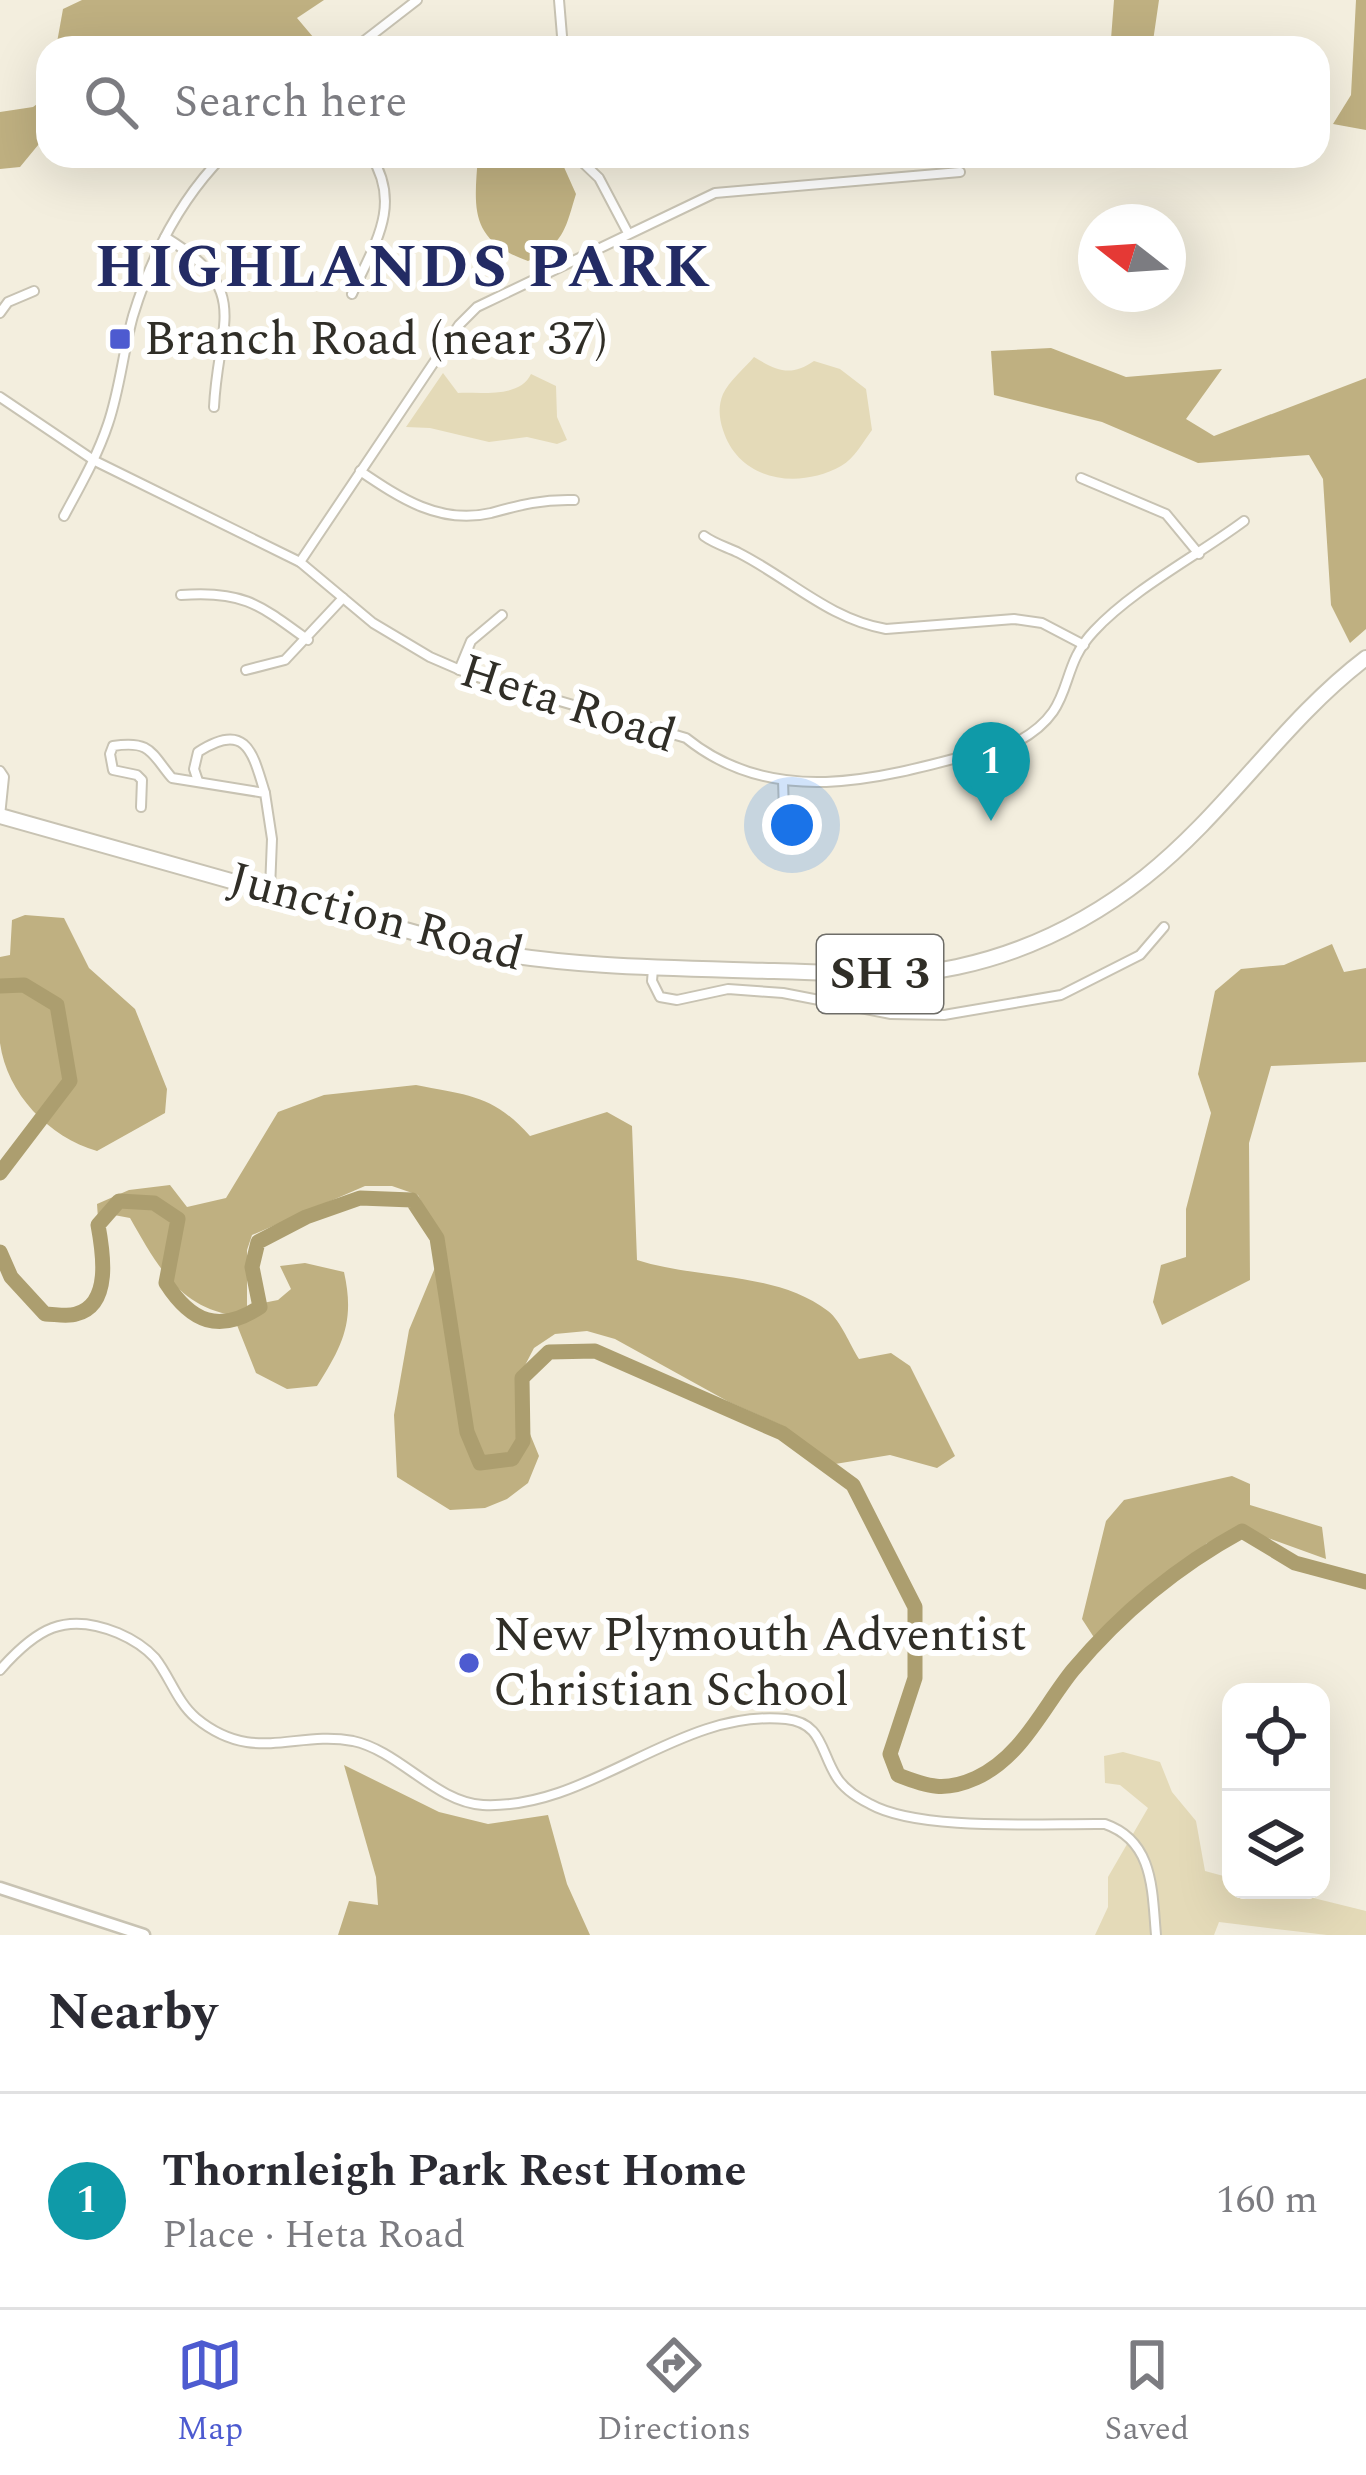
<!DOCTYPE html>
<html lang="en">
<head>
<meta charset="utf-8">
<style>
  body { margin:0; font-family:Spectral,serif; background:#f2f2f3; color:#2b2b33 }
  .controls { position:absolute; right:36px; bottom:36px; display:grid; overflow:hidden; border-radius:24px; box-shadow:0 12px 48px #0002 }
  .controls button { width:108px; height:108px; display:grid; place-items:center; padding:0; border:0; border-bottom:3px solid #e1e1e2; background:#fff; color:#2b2b33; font:60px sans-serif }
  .compass { position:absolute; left:1078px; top:204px; width:108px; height:108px; border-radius:50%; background:#fff; box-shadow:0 12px 48px #0002; rotate:287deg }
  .you { position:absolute; left:792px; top:825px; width:42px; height:42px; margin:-30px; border:9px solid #fff; border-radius:50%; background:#1a73e8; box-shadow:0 0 0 18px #1a73e833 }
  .badge { display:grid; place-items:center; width:78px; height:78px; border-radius:50%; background:#4d5bd0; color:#fff; font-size:39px; font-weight:700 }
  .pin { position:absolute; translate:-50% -99px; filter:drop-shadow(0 3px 6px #0008) }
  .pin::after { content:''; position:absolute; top:63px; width:42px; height:36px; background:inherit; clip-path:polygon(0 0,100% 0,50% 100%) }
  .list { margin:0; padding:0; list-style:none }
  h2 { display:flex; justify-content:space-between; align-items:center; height:156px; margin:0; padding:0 48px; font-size:51px }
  h2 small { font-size:39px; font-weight:400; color:#7c7c81 }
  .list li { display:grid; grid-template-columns:78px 1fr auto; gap:36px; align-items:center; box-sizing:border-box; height:216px; padding:0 48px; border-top:3px solid #e1e1e2 }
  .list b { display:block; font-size:45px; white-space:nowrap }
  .list p { margin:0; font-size:39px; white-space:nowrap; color:#7c7c81 }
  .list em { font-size:39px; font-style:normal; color:#7c7c81 }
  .icon { flex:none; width:66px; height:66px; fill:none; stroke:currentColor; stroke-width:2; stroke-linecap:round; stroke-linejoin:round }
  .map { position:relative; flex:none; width:1366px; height:1935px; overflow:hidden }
  .search { position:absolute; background:#fff; box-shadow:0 12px 48px #0002; left:36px; right:36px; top:36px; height:132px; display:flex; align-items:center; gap:30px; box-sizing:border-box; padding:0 42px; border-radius:36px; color:#7c7c81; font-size:45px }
  .sheet { height:372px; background:#fff }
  nav { display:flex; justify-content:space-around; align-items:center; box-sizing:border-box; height:168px; border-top:3px solid #e1e1e2; background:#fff; font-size:33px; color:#7c7c81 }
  nav a { display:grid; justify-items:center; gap:6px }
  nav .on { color:#4d5bd0 }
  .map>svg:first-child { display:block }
</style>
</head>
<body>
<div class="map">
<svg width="1366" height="1935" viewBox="0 0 1366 1935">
  <rect width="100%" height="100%" fill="#f3eede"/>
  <g fill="#e4dab8">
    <path d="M 754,357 C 777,371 791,377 814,361 L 840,369 L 866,389 L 872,430 C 863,442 855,458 841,466 C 798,490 739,481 723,430 C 719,418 718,406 723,394 C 729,381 745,368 754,357 Z"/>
    <path d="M 443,373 L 458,393 C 482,392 520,398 531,374 L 556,386 L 557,417 L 567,440 L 557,444 L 527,437 L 489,442 L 430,428 L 406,427 Z"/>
    <path d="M 1123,1752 L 1160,1762 L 1172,1792 L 1196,1821 L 1205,1871 L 1231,1878 L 1231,1890 L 1281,1890 L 1366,1911 L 1366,1935 L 1327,1935 L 1219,1922 L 1214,1935 L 1095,1935 L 1108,1907 L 1108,1877 L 1148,1808 L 1120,1785 L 1105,1783 L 1104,1756 Z"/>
  </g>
  <g fill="#bfb081">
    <path d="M 82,0 L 324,0 L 297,18 L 319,44 L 314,48 L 56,48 L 63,9 Z"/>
    <path d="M 1114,0 L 1159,0 L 1152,48 L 1104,48 L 1111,39 Z"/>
    <path d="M 1356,0 L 1366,0 L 1366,130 L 1333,124 L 1351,95 Z"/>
    <path d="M 48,96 L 48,133 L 20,167 L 0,169 L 0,112 L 33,107 Z"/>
    <path d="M 478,156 L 559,156 L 576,194 C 565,230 564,244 528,261 C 469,240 474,209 478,156 Z"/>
    <path d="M 1051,348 L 1126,377 L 1222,369 L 1186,419 L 1214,436 L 1366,378 L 1366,629 L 1350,643 L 1331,605 L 1323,479 L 1309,455 L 1198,463 L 1102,422 L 994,395 L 991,351 Z"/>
    <path d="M 25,915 L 64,918 L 89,968 L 135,1009 L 167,1089 L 165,1113 L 97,1151 C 49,1137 7,1094 0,1043 C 0,1016 0,985 0,957 L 10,955 L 12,920 Z"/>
    <path d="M 1332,944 L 1344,972 L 1366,968 L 1366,1062 L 1271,1066 L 1249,1143 L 1250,1280 L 1162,1325 L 1153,1302 L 1161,1265 L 1186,1257 L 1186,1209 L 1211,1113 L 1198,1074 L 1215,991 L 1241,969 L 1284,965 Z"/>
    <path d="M 416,1085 C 469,1096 492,1094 530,1136 L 607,1112 L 632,1126 L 637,1260 C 699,1280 775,1271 828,1311 C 841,1321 850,1345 859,1359 L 891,1353 L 910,1366 L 955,1456 L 937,1468 L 890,1455 L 835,1464 L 781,1425 L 729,1402 L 615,1339 L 587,1331 L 555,1334 L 534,1348 L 521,1373 L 521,1412 L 539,1456 L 528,1483 L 507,1499 L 485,1508 L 450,1510 L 397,1477 L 394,1415 L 409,1330 L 439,1258 L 431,1222 L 418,1195 L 392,1186 L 365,1186 L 252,1235 L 247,1250 L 247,1306 L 278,1300 L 291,1289 L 280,1266 L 305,1263 L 344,1272 C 355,1321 343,1345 317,1386 L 287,1389 L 256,1373 L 233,1315 C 178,1307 156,1263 130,1218 L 114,1215 L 99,1233 L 97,1204 L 129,1190 L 170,1185 L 187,1207 L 226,1198 L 278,1112 L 324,1095 Z"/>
    <path d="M 1232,1476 L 1250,1484 L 1250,1505 L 1322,1527 L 1326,1559 L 1265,1537 L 1207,1543 L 1095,1639 L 1082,1619 L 1106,1521 L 1124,1500 Z"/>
    <path d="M 344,1765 L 439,1812 L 488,1824 L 548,1815 L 567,1884 L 590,1935 L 338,1935 L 349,1901 L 378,1905 L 376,1877 Z"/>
  </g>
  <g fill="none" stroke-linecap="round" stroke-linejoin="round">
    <g stroke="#ac9e6f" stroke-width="15">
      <path d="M 0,986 L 24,985 L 57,1005 L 70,1081 L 0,1173"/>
      <path d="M 0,1252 L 11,1277 L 45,1314 C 54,1314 68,1317 76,1314 C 112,1305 103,1252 98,1225 L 119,1201 L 154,1203 L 178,1219 L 166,1283 C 191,1322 219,1334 260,1307 L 252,1267 L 258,1242 L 306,1217 L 360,1198 L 412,1200 L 437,1238 L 467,1432 L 480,1463 L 512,1459 L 523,1441 L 522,1378 L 549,1352 L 595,1351 L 782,1433 L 853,1485 L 915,1607 L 915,1678 L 890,1754 L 898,1775 C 928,1787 945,1792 976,1778 C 1022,1757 1043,1707 1073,1670 C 1120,1614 1178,1566 1242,1531 L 1295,1563 L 1366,1582"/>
    </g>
    <g stroke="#c8c3b3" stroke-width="12">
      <g id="street">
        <path d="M 559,0 L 563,48"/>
        <path d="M 355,48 L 417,0"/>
        <path d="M 576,156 L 599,178 L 628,233"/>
        <path d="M 165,237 C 254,291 218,321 214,407"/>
        <path d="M 352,294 C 373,246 403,206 371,156"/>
        <path d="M 0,313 L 8,302 L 34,291"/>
        <path d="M 0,397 L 95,461 L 300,562 L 373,623 L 430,657 L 474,676 L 686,738 C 785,818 906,770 1017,742 C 1079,708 1055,672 1094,631 C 1133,589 1197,556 1244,521"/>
        <path d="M 360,471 C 400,498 440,525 491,513 C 520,505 543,499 574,500"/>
        <path d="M 1081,478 L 1166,514 L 1199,554"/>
        <path d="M 64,516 C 80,486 97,457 108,424 C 120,389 123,352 133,316 C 151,257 180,200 223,156"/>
        <path d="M 704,536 C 715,544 727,547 739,553 C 790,579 829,619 886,629 L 1014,619 L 1042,623 L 1084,645"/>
        <path d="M 300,562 L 459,325 L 477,307 L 715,193 L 960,172"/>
        <path d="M 181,595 C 243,590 260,605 308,640"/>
        <path d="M 246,670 L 285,660 L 343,598"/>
        <path d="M 459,670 L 471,641 L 502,615"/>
        <path d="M 0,771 L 4,777 L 0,816"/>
        <path d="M 783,780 L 785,845"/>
        <path d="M 198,781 L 194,769 L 198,752 C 247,720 253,754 265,793"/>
        <path d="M 141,807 L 142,780 L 137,775 L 113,770 L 110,754 L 113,746 C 151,740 151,753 172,778 L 265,793 L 272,839 L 270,889"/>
        <path d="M 653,969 L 652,981 L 660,997 L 677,1000 L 728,989 L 783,993 L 891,1014 L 944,1015 L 1061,995 L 1140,955 L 1164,927"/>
        <path d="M 0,1670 C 36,1629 65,1611 118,1633 C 132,1639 144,1646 155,1658 C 170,1677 177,1702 196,1718 C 253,1765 295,1730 353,1741 C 400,1751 435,1802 483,1805 C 591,1810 678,1708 786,1719 C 822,1723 820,1750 836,1776 C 843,1788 858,1798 870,1804 C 920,1832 1046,1823 1105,1824 C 1154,1841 1152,1890 1156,1935"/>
      </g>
    </g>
    <g stroke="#c8c3b3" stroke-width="15">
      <path id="secondary" d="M 0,1888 L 144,1935"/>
    </g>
    <g stroke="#c8c3b3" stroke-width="18">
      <path id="highway" d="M 0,816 L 473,949 C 573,968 673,968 774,971 C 834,972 898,980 957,967 C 1027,952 1089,921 1145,877 C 1227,812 1283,721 1366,658"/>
    </g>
    <use href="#street" stroke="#fff" stroke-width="8"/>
    <use href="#secondary" stroke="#fff" stroke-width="10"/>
    <use href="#highway" stroke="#fff" stroke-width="14"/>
  </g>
  <g fill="#4d5bd0" stroke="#fff" stroke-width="4.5">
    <rect x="108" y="327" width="24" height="24" rx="6"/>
    <circle cx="469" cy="1663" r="12"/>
  </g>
  <g text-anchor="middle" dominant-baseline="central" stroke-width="12" stroke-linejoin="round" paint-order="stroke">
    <rect fill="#fff" stroke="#6e6d68" stroke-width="3" x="817" y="935" width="126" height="78" rx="9"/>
    <g font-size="45" font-weight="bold" fill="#302e27">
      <text x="880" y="974">SH 3</text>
    </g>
    <g font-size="48" fill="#302e27" stroke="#fff" text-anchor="start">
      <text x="144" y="339">Branch Road (near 37)</text>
      <text x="493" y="1635">New Plymouth Adventist<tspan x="493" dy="55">Christian School</tspan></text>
    </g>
    <g font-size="48" fill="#302e27" stroke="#fff">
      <text transform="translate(568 704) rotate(18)">Heta Road</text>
      <text transform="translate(376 917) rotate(15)">Junction Road</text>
    </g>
    <g font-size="60" font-weight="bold" letter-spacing="3" fill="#232b64" stroke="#fff">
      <text x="404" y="268">HIGHLANDS PARK</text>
    </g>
  </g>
</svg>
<div class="controls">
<button><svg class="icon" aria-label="locate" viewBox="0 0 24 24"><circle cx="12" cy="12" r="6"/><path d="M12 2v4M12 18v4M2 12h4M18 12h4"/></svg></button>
<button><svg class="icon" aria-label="layers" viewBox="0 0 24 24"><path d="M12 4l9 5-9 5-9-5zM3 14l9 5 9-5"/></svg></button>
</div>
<svg class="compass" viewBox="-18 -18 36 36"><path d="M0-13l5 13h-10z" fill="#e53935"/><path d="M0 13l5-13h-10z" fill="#7c7c81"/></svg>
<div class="you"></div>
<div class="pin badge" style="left:991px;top:821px;background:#0f9aa8">1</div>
<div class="search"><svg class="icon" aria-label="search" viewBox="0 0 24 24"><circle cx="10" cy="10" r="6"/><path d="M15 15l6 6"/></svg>Search here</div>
</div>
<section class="sheet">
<h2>Nearby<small></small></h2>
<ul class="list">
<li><span class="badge" style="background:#0f9aa8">1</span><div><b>Thornleigh Park Rest Home</b><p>Place · Heta Road</p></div><em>160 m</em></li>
</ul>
</section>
<nav>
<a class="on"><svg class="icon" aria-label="map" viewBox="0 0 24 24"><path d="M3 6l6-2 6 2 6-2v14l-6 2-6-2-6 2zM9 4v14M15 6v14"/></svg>Map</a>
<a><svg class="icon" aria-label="directions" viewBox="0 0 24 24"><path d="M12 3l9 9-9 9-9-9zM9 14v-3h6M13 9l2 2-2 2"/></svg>Directions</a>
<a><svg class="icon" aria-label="saved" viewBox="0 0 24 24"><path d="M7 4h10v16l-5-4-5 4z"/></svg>Saved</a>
</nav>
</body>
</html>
